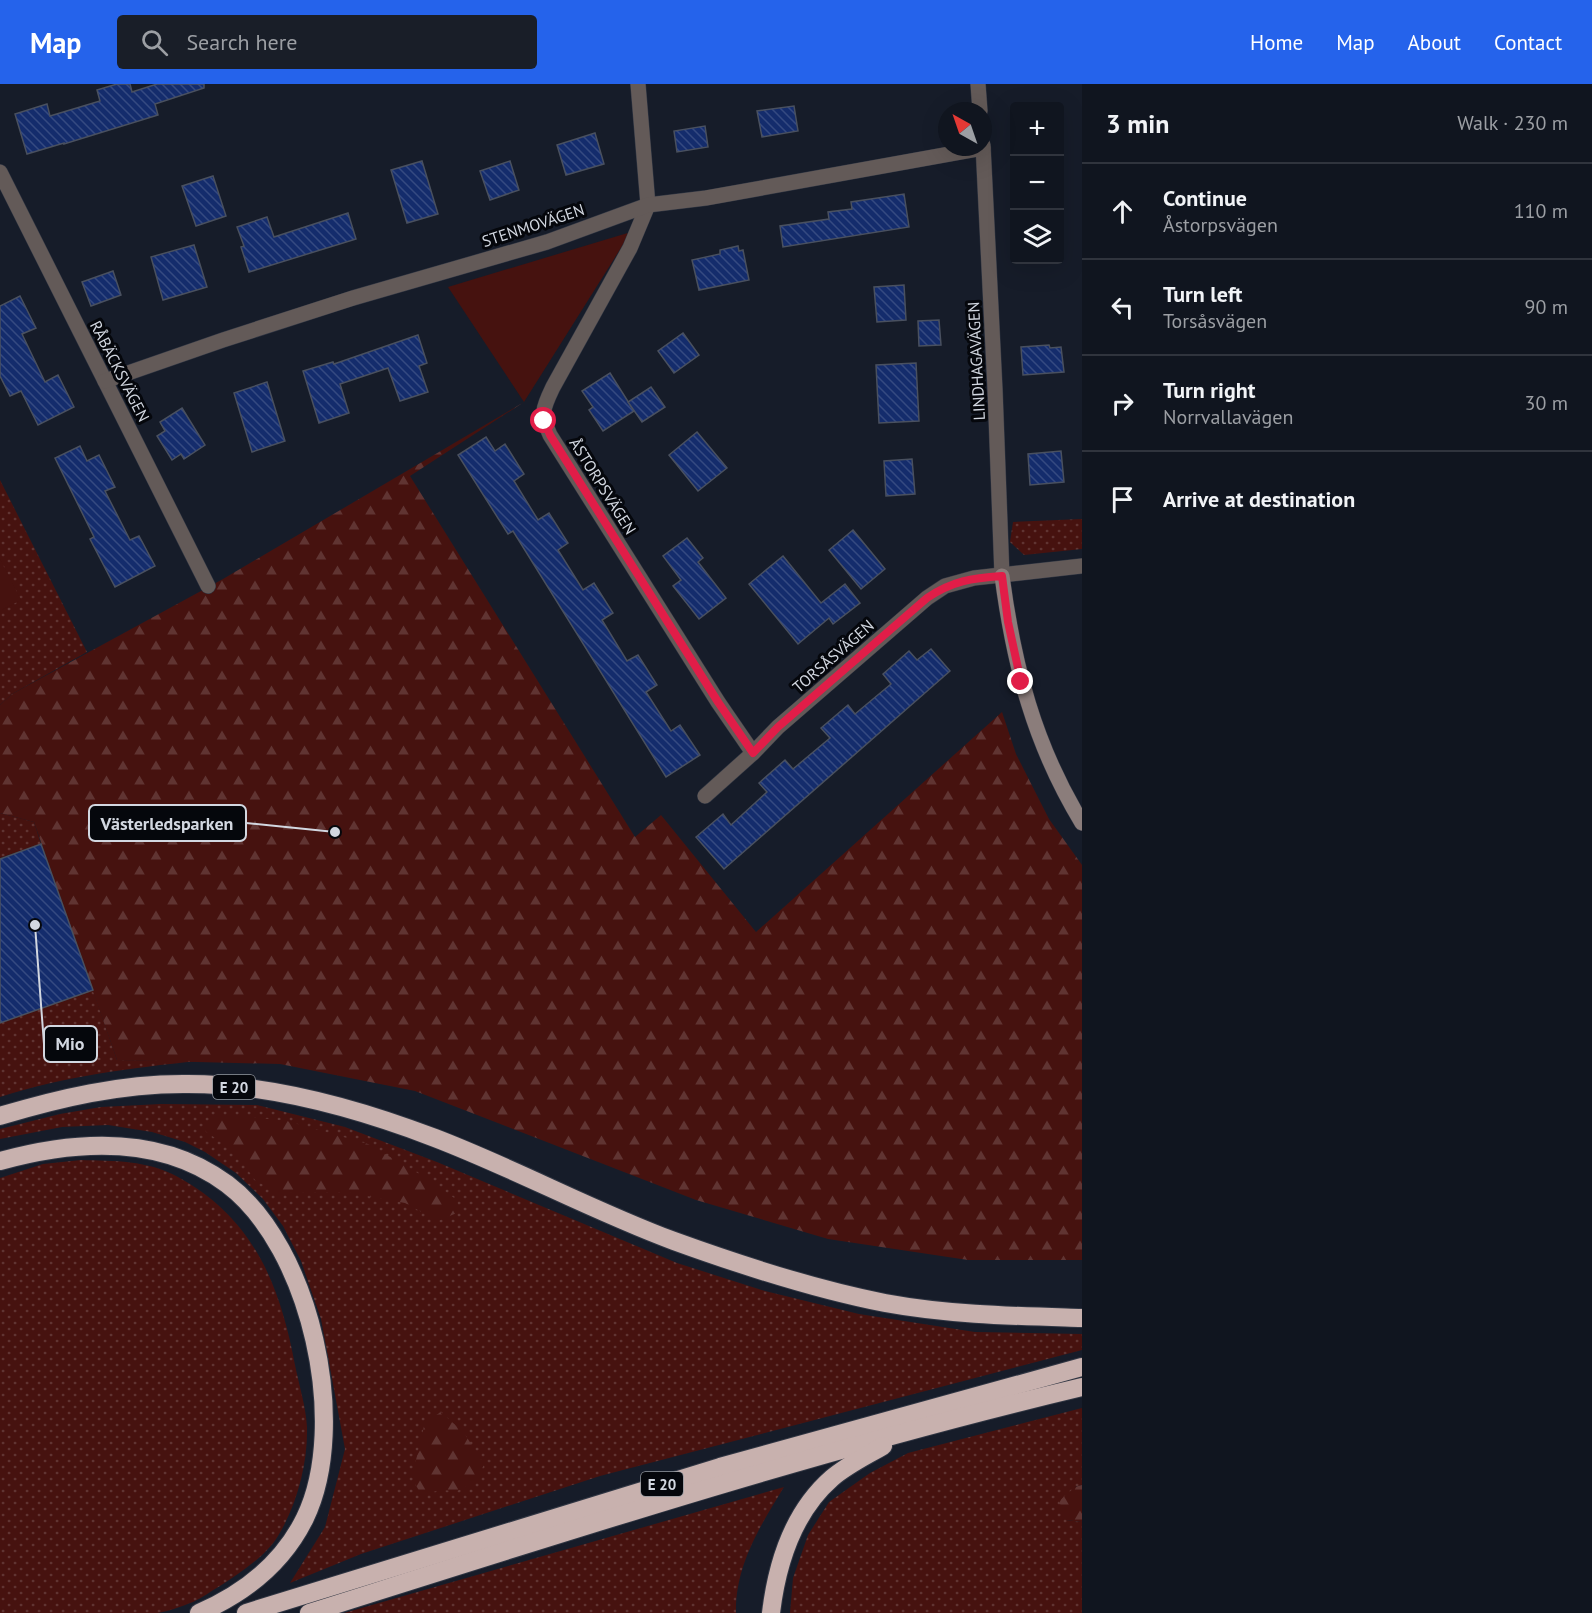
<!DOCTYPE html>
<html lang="en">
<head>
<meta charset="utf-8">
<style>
  body { margin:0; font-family:"PT Sans",sans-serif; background:#191e28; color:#f1f3f6 }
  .controls { position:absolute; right:18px; top:18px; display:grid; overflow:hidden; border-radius:6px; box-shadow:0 6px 24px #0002 }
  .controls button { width:54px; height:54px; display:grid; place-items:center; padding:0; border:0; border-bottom:2px solid #30343d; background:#10151f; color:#f1f3f6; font:30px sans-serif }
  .compass { position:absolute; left:938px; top:18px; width:54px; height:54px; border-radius:50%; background:#10151f; box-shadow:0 6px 24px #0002; rotate:320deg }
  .stop { position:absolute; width:18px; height:18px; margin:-14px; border:4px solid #e11d48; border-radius:50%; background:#fff }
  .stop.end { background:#e11d48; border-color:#fff; box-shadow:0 2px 6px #0008 }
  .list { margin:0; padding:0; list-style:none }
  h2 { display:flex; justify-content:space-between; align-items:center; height:78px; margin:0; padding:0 24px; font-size:26px }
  h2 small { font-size:20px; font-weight:400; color:#9c9fa4 }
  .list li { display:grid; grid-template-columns:39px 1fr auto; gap:18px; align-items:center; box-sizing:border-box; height:96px; padding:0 24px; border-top:2px solid #30343d }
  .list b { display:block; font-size:22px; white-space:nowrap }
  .list p { margin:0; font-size:20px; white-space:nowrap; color:#9c9fa4 }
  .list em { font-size:20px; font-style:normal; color:#9c9fa4 }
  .icon { flex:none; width:33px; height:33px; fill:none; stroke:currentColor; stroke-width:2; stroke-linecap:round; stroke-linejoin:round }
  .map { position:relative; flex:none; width:1082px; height:1529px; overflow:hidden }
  header { display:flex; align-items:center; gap:36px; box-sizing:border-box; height:84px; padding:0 30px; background:#2563eb; color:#fff }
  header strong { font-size:28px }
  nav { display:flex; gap:33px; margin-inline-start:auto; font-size:21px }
  .search { width:420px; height:54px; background:#191e28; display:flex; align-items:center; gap:15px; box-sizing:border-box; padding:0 21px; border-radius:6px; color:#9c9fa4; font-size:22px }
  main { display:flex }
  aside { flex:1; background:#10151f }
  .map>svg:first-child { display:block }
</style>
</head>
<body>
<header>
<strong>Map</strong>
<div class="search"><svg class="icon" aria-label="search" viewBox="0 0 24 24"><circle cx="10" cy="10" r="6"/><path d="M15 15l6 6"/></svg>Search here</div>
<nav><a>Home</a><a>Map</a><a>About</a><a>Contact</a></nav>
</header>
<main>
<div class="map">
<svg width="1082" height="1529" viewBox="0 0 1082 1529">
  <defs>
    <pattern id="grass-dots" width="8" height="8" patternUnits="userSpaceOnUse" patternTransform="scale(1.5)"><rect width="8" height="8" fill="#46120f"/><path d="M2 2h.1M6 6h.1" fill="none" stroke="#603432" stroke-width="1.8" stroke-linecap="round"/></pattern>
    <pattern id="forest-firs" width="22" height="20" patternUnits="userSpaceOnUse" patternTransform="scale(1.5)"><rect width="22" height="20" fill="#46120f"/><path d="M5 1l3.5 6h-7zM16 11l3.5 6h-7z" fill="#603432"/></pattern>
    <pattern id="building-back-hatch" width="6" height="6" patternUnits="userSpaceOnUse" patternTransform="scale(1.5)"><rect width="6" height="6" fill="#142c6c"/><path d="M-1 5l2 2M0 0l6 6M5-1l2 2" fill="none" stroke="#354a81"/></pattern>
  </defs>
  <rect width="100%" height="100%" fill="#161c29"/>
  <g fill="url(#grass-dots)">
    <path d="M 0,396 L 87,568 L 12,610 L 0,621 Z"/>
    <path d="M 1082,435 L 1082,465 L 1024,471 L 1010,458 L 1013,438 Z"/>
    <path d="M 0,729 L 34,738 L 41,760 L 0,774 Z"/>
    <path d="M 93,906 L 117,976 L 198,977 C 131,984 65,992 0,1013 L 0,939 Z"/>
    <path d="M 161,1020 L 257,1021 L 345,1043 L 437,1078 L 677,1179 L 765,1207 L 859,1230 L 975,1248 L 1082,1250 L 1082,1266 L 600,1392 L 361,1470 L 290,1499 L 325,1443 L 345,1365 L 321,1235 L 301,1177 L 283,1142 L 263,1115 L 236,1089 L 205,1068 L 185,1058 L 152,1048 L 108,1041 L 62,1043 L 0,1055 L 0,1045 L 60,1030 L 101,1023 Z"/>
    <path d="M 81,1076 C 113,1077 148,1076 178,1093 C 253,1134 280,1200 295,1281 C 299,1301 306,1323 307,1343 C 308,1379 297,1421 278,1452 C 266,1472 240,1489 220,1502 C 211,1507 202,1514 193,1518 C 182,1522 170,1527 158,1529 C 143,1529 125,1529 109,1529 C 72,1529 36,1529 0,1529 L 0,1094 L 43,1080 Z"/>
    <path d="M 1082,1324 L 1082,1401 L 1075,1403 L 1066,1436 L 1082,1438 L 1082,1529 L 790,1529 L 793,1494 L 808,1451 L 829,1418 L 870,1389 L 908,1369 Z"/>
    <path d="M 784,1403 C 760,1442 735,1482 736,1529 L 344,1529 Z"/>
  </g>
  <g fill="url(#forest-firs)">
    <path d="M 524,318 L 410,392 L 635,753 L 661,731 L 756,848 L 1002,628 L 1016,670 L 1049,735 L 1082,781 L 1082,1176 L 968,1176 L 828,1155 L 696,1116 L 415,1007 L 280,980 L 117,976 L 34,738 L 0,729 L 0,621 L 12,610 L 223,495 Z"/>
    <path d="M 229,1031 L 287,1037 L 368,1060 L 428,1095 L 457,1116 L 459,1128 L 438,1137 L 405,1119 L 346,1108 L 278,1109 L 255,1096 L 245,1082 L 228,1063 L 205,1047 L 213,1034 Z"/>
    <path d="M 441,1328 L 464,1349 L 484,1380 L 477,1397 L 457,1407 L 439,1406 L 422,1412 L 413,1396 L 416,1376 L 425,1338 Z"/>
    <path d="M 1082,1401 L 1082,1438 L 1066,1436 L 1059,1417 L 1075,1403 Z"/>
  </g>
  <g fill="#46120f">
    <path d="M 631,148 L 524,318 L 448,203 Z"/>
    <path d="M 0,475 L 21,516 L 0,527 Z"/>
  </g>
  <g fill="url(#building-back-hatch)" stroke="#49505f" stroke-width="1.5">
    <path d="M 117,0 L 130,0 L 132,8 L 157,0 L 204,0 L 204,4 L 155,20 L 158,31 L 64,60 L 64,59 L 27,70 L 15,30 L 47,20 L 50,32 L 100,17 L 97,6 Z"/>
    <path d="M 794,22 L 798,47 L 762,53 L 757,27 Z"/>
    <path d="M 705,42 L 708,63 L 677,68 L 674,47 Z"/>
    <path d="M 595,49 L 604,80 L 566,91 L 557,61 Z"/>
    <path d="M 422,77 L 438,130 L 407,139 L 391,86 Z"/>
    <path d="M 510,77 L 519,106 L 490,116 L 480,87 Z"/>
    <path d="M 213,92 L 226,132 L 196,142 L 182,102 Z"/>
    <path d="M 904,110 L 909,143 L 783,163 L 780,142 L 829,135 L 828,128 L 852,125 L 851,118 Z"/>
    <path d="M 348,129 L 356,155 L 249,188 L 241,163 L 244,162 L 237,143 L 267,133 L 274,153 Z"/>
    <path d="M 194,161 L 207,203 L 163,216 L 151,173 Z"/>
    <path d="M 738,162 L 739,167 L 743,166 L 749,196 L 699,206 L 692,176 L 720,170 L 720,166 Z"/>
    <path d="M 113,187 L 121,211 L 91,222 L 82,198 Z"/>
    <path d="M 904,201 L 906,236 L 877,238 L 874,203 Z"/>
    <path d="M 20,212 L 36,244 L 22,250 L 45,298 L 58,291 L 74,323 L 38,341 L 21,307 L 10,312 L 0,292 L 0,222 Z"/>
    <path d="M 939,236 L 941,261 L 919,262 L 918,237 Z"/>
    <path d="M 683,249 L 699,271 L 674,289 L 658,267 Z"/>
    <path d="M 418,251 L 427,279 L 419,282 L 428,308 L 400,317 L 388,284 L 340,300 L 349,329 L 319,339 L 303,287 L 333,278 L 334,280 Z"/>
    <path d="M 1049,261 L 1050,264 L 1061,263 L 1064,288 L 1023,291 L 1021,263 Z"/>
    <path d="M 916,279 L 919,337 L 879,339 L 876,281 Z"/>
    <path d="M 610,289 L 634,327 L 603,347 L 589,326 L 593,323 L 582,307 Z"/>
    <path d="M 267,298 L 285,357 L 252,368 L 234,309 Z"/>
    <path d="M 651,303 L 665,323 L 642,338 L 628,318 Z"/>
    <path d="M 182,324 L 205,361 L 184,375 L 181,370 L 172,376 L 157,352 L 165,347 L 160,338 Z"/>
    <path d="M 697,348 L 727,384 L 698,407 L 669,371 Z"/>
    <path d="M 486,353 L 495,367 L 505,360 L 524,390 L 514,397 L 538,436 L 549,429 L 568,459 L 558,466 L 583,506 L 594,499 L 613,529 L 602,536 L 627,577 L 638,571 L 657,601 L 646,608 L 671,647 L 680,641 L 700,671 L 666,693 L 513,447 L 508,450 L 458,371 Z"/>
    <path d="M 80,362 L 87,377 L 99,371 L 115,403 L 105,407 L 130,456 L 139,452 L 155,482 L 115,503 L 90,455 L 94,453 L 55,374 Z"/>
    <path d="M 1061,367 L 1064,398 L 1030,401 L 1028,370 Z"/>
    <path d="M 912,375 L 915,410 L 886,412 L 884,377 Z"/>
    <path d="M 853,446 L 885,485 L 861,505 L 829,466 Z"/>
    <path d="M 687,454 L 703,474 L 698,478 L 726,514 L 699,535 L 673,502 L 681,496 L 663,472 Z"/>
    <path d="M 783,472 L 821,519 L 845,500 L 860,519 L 833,540 L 829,534 L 798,560 L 749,500 Z"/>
    <path d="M 931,565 L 950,587 L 724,785 L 696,753 L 723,730 L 731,741 L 767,708 L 759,699 L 785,676 L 793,685 L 830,654 L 821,644 L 848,621 L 855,630 L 891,600 L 883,590 L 909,567 L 917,576 Z"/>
    <path d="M 41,760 L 93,906 L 0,939 L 0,775 Z"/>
  </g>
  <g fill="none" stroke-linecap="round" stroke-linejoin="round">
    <g stroke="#303643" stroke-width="16">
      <g id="street">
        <path d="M 638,0 L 648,121 L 630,164 L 553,303 C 543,324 540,329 550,351 L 718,618 L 753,669"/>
        <path d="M 978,0 L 980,27"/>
        <path d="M 983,61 L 995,305 L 1002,492"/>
        <path d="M 0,88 L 208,502"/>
        <path d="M 105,297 L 223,256 L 353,214 L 547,158 L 648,121 L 706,114 L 983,64"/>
        <path d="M 705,712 L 753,669 L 778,643 L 927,514 L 945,502 L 974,494 L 1082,482"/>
      </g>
    </g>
    <g stroke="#303643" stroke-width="16">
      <path id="secondary" d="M 1002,492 C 1014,582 1034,660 1082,739"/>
    </g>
    <g stroke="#303643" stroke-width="20">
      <g id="highway">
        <path d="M 0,1032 C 60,1014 120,1000 183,1000 C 266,999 359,1025 435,1054 C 516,1085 593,1127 674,1157 C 743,1182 813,1205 885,1219 C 950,1231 1016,1232 1082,1234"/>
        <path d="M 0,1077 C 76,1056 160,1050 227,1100 C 311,1163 350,1341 305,1434 C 283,1479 245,1509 199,1529"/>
        <path d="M 246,1529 L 720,1383 L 1082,1283"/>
        <path d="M 309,1529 C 565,1448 821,1365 1082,1303"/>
        <path d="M 771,1529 C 777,1479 793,1428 832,1394 C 847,1381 866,1372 883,1362"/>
      </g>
    </g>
    <use href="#street" stroke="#635a58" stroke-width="15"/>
    <use href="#secondary" stroke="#8b7d7b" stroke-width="15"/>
    <use href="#highway" stroke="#c8b1ae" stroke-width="18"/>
  </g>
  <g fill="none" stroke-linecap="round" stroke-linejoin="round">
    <path stroke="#e11d48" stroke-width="8" d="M 544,337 L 550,351 L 718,618 L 753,669 L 778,643 L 927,514 C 952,497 972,494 1002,492 L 1008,538 L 1021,598"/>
  </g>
  <g text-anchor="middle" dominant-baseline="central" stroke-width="6" stroke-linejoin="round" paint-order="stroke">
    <g fill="#05070c" stroke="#9499a0" stroke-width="1.5">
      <rect x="213" y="991" width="42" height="24" rx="4.5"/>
      <rect x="641" y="1388" width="42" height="24" rx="4.5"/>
    </g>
    <g font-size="15" font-weight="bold" fill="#d2d7e0">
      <text x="234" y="1003">E 20</text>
      <text x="662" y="1400">E 20</text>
    </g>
    <g font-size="16" fill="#d2d7e0" stroke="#05070c">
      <text transform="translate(533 141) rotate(-18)">STENMOVÄGEN</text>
      <text transform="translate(976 277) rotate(-93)">LINDHAGAVÄGEN</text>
      <text transform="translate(120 287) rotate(63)">RÅBÄCKSVÄGEN</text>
      <text transform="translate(603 402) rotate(58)">ÅSTORPSVÄGEN</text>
      <text transform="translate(833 572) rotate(-41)">TORSÅSVÄGEN</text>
    </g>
  </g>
  <path fill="none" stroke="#d2d7e0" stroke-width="2" d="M335 748L246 739M35 841L44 960"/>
  <g fill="#d2d7e0" stroke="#05070c" stroke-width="2">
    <circle cx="335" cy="748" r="6"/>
    <circle cx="35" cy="841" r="6"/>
  </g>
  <g fill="#05070c" stroke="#d2d7e0" stroke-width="2">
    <rect x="89" y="721" width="157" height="36" rx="6"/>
    <rect x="44" y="942" width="53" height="36" rx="6"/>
  </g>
  <g font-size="18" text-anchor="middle" font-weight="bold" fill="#d2d7e0">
    <text x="167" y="746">Västerledsparken</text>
    <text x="70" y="966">Mio</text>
  </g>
</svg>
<div class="controls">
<button>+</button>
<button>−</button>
<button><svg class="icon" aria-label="layers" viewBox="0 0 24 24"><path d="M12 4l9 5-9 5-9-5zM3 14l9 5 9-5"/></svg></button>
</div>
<svg class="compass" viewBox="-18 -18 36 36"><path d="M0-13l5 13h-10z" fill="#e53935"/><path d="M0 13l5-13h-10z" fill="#9c9fa4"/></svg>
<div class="stop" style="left:544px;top:337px"></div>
<div class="stop end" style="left:1021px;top:598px"></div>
</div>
<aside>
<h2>3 min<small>Walk · 230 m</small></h2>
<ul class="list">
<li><svg class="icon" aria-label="ahead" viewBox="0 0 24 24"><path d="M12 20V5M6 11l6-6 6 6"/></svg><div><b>Continue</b><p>Åstorpsvägen</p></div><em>110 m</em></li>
<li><svg class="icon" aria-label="left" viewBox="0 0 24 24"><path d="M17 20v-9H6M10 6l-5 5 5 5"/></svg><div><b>Turn left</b><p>Torsåsvägen</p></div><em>90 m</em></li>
<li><svg class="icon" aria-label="right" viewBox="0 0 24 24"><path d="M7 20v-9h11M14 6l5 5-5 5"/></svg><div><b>Turn right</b><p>Norrvallavägen</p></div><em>30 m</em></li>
<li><svg class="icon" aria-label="arrive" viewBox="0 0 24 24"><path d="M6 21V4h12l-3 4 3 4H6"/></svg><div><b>Arrive at destination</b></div></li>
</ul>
</aside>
</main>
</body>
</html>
